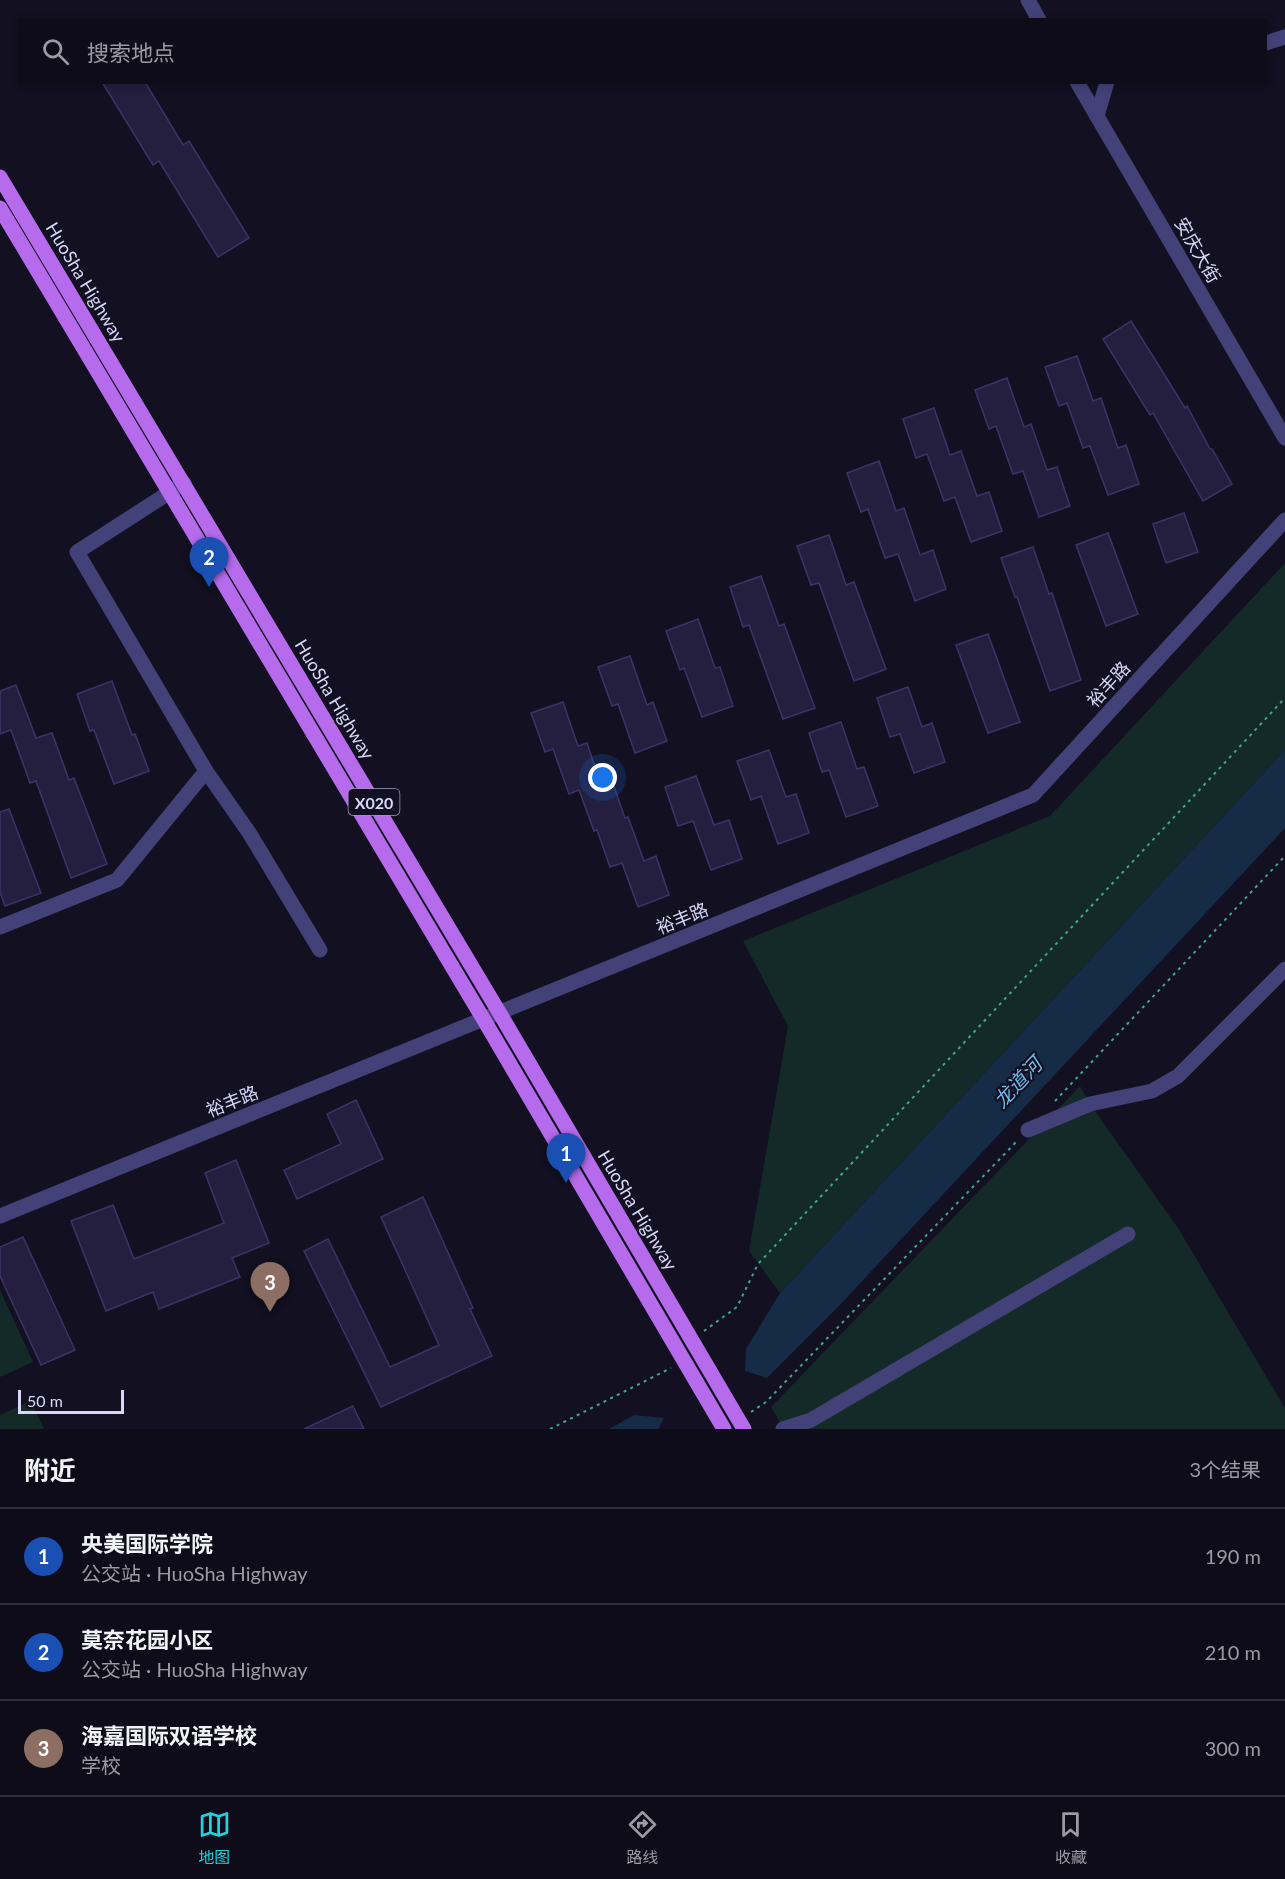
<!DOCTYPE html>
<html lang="zh">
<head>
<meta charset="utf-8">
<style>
  body { margin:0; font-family:Lato,"Noto Sans SC",sans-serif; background:#1c1a26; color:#f1f3f6 }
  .scale { position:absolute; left:18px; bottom:15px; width:106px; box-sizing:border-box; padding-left:6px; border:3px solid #d8d6f9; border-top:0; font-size:16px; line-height:21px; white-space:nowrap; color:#d8d6f9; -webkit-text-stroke:4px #121021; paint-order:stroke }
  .you { position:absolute; left:603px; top:778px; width:21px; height:21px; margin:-15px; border:4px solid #fff; border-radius:50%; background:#1a73e8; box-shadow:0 0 0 9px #1a73e833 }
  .badge { display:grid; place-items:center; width:39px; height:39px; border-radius:50%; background:#1ed4dd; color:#fff; font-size:20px; font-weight:700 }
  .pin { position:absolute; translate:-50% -50px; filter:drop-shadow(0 2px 3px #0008) }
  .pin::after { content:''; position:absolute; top:32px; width:21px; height:18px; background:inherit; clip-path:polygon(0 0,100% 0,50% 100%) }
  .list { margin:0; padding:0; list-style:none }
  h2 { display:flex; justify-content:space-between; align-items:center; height:78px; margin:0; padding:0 24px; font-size:26px }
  h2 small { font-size:20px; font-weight:400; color:#9b9ba2 }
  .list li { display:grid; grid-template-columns:39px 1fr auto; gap:18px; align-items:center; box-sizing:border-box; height:96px; padding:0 24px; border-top:2px solid #2e2c38 }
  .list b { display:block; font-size:22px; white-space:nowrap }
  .list p { margin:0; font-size:20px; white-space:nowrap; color:#9b9ba2 }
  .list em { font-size:20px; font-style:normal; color:#9b9ba2 }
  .icon { flex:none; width:33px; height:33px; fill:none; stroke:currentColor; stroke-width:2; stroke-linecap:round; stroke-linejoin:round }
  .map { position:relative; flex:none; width:1285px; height:1429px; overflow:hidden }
  .search { position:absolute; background:#0e0c19; box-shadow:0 3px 9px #0003; left:18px; right:18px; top:18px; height:66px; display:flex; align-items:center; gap:15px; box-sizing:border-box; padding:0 21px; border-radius:0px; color:#9b9ba2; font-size:22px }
  .sheet { height:366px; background:#0e0c19 }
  nav { display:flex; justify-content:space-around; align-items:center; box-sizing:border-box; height:84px; border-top:2px solid #2e2c38; background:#0e0c19; font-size:16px; color:#9b9ba2 }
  nav a { display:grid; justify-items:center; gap:3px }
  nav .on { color:#1ed4dd }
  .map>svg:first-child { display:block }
</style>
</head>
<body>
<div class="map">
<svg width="1285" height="1429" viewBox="0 0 1285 1429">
  <rect width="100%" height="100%" fill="#121021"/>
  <g fill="#142a28">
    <path d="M 1285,563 L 1285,750 L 780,1293 L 749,1251 L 788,1026 L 743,941 L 1050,816 Z"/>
    <path d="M 1080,1086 L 1090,1104 L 1178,1228 L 1285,1408 L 1285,1429 L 784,1429 L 771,1407 Z"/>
    <path d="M 0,1290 L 33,1362 L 0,1377 Z"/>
    <path d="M 31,1401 L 44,1429 L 0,1429 L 0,1415 Z"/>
  </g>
  <g fill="#162b45">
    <path d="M 1285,750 L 1285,828 L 838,1307 L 767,1378 L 745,1371 L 746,1349 L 780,1293 Z"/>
    <path d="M 634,1415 L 664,1418 L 658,1429 L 609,1429 Z"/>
  </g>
  <g fill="#241f3f" stroke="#3c3468" stroke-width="1.5">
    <path d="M 102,82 L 145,82 L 183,145 L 189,141 L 249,238 L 218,257 L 159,161 L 153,165 Z"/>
    <path d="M 1131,321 L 1185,408 L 1187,406 L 1210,449 L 1212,449 L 1232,484 L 1203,501 L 1153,413 L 1150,415 L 1103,339 Z"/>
    <path d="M 1077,356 L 1093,401 L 1101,398 L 1118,448 L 1126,445 L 1139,484 L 1108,495 L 1090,446 L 1083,448 L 1067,403 L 1059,406 L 1045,367 Z"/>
    <path d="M 1007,378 L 1024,427 L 1031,424 L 1047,470 L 1057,467 L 1070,506 L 1039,517 L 1023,471 L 1013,474 L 996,426 L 989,429 L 975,390 Z"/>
    <path d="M 934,408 L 950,455 L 961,451 L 977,496 L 989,492 L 1002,531 L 971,542 L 955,497 L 944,501 L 927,454 L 916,458 L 903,419 Z"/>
    <path d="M 879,461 L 896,511 L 904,508 L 920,555 L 933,550 L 946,589 L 915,601 L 898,554 L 885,558 L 868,509 L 861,512 L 847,473 Z"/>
    <path d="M 1184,513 L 1198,552 L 1166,563 L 1153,524 Z"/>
    <path d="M 1108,533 L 1138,614 L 1106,626 L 1076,545 Z"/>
    <path d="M 829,535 L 846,585 L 854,582 L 886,669 L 854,681 L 819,583 L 811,585 L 797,546 Z"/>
    <path d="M 1033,547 L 1049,594 L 1052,593 L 1081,680 L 1050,691 L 1017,597 L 1015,597 L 1001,558 Z"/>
    <path d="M 761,576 L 779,626 L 784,624 L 815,708 L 783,719 L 749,625 L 743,627 L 730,587 Z"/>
    <path d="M 698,619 L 715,668 L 720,667 L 733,706 L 702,717 L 684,668 L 680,670 L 666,631 Z"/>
    <path d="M 988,634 L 1020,722 L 988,733 L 956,645 Z"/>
    <path d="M 630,656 L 647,705 L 653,702 L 667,741 L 635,753 L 618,704 L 612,706 L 598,667 Z"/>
    <path d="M 112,681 L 132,735 L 135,734 L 149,771 L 114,784 L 94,730 L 90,731 L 77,694 Z"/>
    <path d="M 16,685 L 36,738 L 52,733 L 69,780 L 74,778 L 107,864 L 71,878 L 36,781 L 30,783 L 11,730 L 0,734 L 0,691 Z"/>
    <path d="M 908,687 L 922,727 L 932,723 L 945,762 L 914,773 L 900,734 L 890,737 L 877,698 Z"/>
    <path d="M 563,702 L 578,746 L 587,743 L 601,785 L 612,781 L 625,818 L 628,817 L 644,861 L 656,856 L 669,895 L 638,907 L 622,863 L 610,867 L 597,830 L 594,831 L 579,790 L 569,794 L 553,749 L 545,752 L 531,713 Z"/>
    <path d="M 841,722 L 857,769 L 864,767 L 878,806 L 846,817 L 829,770 L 822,772 L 809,733 Z"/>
    <path d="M 769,750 L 786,797 L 796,794 L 809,833 L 778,844 L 761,796 L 751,800 L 737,761 Z"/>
    <path d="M 696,776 L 714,825 L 729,820 L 742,859 L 711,870 L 693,821 L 678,826 L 665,787 Z"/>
    <path d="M 9,809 L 41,893 L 5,906 L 0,892 L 0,812 Z"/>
    <path d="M 356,1100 L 383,1159 L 297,1199 L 284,1170 L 341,1144 L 327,1114 Z"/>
    <path d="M 236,1160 L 269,1243 L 232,1258 L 240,1277 L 159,1309 L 153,1292 L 106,1311 L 71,1221 L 113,1205 L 134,1259 L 224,1223 L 205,1173 Z"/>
    <path d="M 423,1197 L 473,1308 L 470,1309 L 492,1356 L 381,1407 L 304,1251 L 328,1239 L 390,1367 L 439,1345 L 381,1217 Z"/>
    <path d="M 23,1237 L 75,1350 L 41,1365 L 0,1276 L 0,1247 Z"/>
    <path d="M 353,1406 L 364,1429 L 304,1429 Z"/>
  </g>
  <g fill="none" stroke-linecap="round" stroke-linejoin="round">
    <g stroke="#3ea599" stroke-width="2" stroke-dasharray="3 4.5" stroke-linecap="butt">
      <path d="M 1055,1101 L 1285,856"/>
      <path d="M 704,1331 L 737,1307 L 758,1264 L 1285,698"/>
      <path d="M 751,1412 L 766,1402 L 1018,1140"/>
      <path d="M 550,1429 L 671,1368"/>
    </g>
    <g stroke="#424279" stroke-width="15">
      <path d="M 1028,0 L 1039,20"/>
      <path d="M 1266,43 L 1285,37"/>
      <path d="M 1077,82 L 1285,438"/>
      <path d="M 1097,116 L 1107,82"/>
      <path d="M 206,771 L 250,834 L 320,950"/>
      <path d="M 0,927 L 117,880 L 206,771 L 77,552 L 184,483"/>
      <path d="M 1028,1130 L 1090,1104 L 1152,1091 L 1178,1076 L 1285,969"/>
      <path d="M 0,1216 L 1033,795 L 1285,520"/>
      <path d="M 783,1429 L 811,1420 L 1128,1234"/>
    </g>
    <g stroke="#b56beb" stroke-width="15">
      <path d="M 0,177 L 499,1012 L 744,1429"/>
      <path d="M 0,208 L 484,1020 L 724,1429"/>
    </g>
  </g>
  <g text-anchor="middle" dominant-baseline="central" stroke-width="4.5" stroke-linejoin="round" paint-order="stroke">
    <rect fill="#121021" stroke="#9d9bb8" stroke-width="1.5" x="348.5" y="789" width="51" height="26" rx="4.5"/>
    <g font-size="16" font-weight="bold" fill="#d8d6f9">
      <text x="374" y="802">X020</text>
    </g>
    <g font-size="18" fill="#d8d6f9" stroke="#121021">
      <text transform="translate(1198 250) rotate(60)">安庆大街</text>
      <text transform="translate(86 282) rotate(59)">HuoSha Highway</text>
      <text transform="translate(1108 684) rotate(-48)">裕丰路</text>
      <text transform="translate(335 699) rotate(59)">HuoSha Highway</text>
      <text transform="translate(682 918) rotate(-22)">裕丰路</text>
      <text transform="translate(232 1101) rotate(-22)">裕丰路</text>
      <text transform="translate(638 1210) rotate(59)">HuoSha Highway</text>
    </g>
    <g font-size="20" font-style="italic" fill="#72b9ec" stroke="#121021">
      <text transform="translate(1017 1082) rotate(-47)">龙道河</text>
    </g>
  </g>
</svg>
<div class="scale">50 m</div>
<div class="you"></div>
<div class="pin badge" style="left:566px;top:1183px;background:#1a4fb4">1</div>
<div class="pin badge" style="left:209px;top:587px;background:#1a4fb4">2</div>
<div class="pin badge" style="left:270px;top:1312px;background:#8d6e63">3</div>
<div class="search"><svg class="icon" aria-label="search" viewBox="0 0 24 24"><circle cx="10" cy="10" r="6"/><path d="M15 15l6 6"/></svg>搜索地点</div>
</div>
<section class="sheet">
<h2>附近<small>3个结果</small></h2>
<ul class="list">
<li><span class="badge" style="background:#1a4fb4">1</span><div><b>央美国际学院</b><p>公交站 · HuoSha Highway</p></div><em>190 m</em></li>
<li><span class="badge" style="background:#1a4fb4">2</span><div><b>莫奈花园小区</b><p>公交站 · HuoSha Highway</p></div><em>210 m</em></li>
<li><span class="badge" style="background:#8d6e63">3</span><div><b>海嘉国际双语学校</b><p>学校</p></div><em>300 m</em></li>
</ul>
</section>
<nav>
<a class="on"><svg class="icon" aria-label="map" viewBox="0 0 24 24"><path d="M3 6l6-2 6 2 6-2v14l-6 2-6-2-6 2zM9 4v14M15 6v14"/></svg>地图</a>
<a><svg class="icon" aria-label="directions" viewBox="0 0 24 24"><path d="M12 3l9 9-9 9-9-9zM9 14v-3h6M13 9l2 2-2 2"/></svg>路线</a>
<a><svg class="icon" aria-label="saved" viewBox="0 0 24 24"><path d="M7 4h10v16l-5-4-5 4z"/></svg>收藏</a>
</nav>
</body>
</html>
